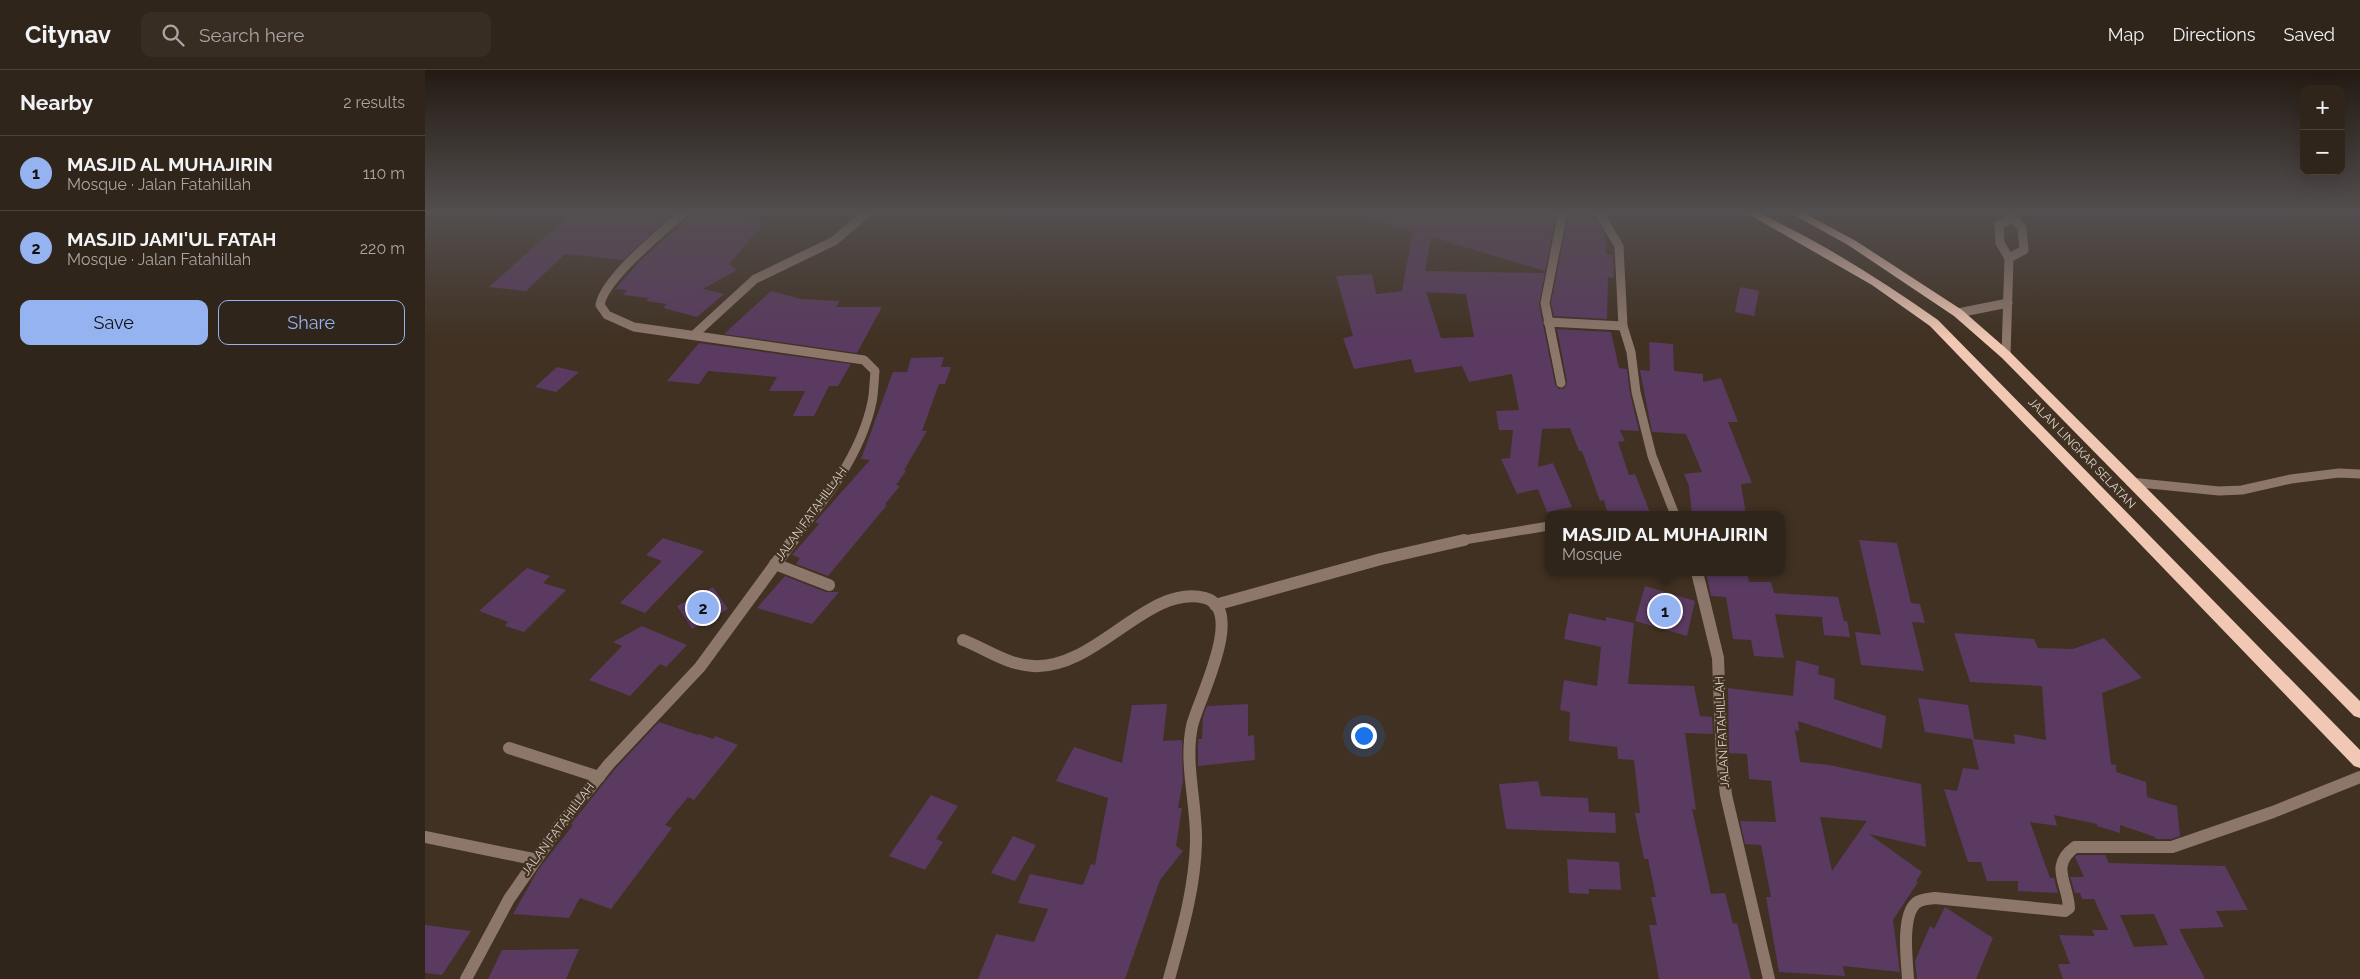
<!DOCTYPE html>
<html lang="en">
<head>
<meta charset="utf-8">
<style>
  body { margin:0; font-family:Raleway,sans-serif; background:#382d23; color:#f1f3f6 }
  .controls { position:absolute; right:15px; top:15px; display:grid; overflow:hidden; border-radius:10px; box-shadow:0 5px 20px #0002 }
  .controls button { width:45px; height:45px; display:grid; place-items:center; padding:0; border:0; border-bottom:1px solid #4b4239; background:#30251a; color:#f1f3f6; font:25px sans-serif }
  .you { position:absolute; left:938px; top:665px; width:18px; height:18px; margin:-12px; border:4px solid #fff; border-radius:50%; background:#1a73e8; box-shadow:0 0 0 8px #1a73e833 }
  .badge { display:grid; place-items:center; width:32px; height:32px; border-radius:50%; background:#95b2f1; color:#111; font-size:16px; font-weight:700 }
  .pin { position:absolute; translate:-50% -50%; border:2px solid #fff; box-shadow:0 1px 5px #0006 }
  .popup { position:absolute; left:1120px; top:441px; width:240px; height:65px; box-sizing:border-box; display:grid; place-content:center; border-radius:10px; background:#30251a; filter:drop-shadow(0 1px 4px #0005); font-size:16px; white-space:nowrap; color:#a8a5a2 }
  .popup b { font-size:19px; color:#f1f3f6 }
  .popup::after { content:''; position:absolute; left:50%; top:100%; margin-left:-10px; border:10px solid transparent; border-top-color:#30251a }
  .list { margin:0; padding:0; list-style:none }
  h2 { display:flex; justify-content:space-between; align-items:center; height:65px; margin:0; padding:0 20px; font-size:21px }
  h2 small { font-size:16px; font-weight:400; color:#a8a5a2 }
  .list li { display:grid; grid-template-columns:32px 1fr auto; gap:15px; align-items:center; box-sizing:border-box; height:75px; padding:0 20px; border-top:1px solid #4b4239 }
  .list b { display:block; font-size:19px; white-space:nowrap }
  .list p { margin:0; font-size:16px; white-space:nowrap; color:#a8a5a2 }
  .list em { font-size:16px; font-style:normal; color:#a8a5a2 }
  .actions { display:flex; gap:10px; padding:15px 20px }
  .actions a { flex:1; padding:11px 0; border:1px solid #95b2f1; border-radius:10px; text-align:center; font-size:18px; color:#95b2f1 }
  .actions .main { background:#95b2f1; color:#111 }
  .icon { flex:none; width:28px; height:28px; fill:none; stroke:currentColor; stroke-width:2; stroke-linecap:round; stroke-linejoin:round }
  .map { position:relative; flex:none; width:1935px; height:909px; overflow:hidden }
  header { display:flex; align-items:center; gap:30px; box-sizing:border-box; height:70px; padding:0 25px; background:#30251a; border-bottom:1px solid #4b4239 }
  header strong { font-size:24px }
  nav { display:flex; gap:28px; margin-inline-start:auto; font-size:18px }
  .search { width:350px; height:45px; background:#382d23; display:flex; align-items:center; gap:12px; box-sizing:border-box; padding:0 18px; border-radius:10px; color:#a8a5a2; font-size:19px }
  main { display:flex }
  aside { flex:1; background:#30251a }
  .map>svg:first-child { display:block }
</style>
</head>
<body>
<header>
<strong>Citynav</strong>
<div class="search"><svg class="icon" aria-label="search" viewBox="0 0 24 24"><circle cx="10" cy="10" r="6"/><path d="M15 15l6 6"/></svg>Search here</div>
<nav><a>Map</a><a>Directions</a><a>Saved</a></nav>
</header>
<main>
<aside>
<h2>Nearby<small>2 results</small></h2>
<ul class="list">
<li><span class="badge">1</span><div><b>MASJID AL MUHAJIRIN</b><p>Mosque · Jalan Fatahillah</p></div><em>110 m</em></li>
<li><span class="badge">2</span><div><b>MASJID JAMI'UL FATAH</b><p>Mosque · Jalan Fatahillah</p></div><em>220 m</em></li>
</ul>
<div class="actions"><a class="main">Save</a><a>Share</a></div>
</aside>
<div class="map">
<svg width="1935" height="909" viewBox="0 0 1935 909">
  <rect width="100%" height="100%" fill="#403122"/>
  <g fill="#5a3a60" fill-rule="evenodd">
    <path d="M 149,141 L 221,141 L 245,146 L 198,190 L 140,184 L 101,221 L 64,217 Z"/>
    <path d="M 271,141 L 332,141 L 324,151 L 339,153 L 304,194 L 312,200 L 278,219 L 299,224 L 272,247 L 238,238 L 242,234 L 221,231 L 224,228 L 198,225 L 202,220 L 190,219 L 216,190 Z"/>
    <path d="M 934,141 L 1132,141 L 1120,201 L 1006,167 L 1000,201 L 1120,203 L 1114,234 L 1130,314 L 1134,319 L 1140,318 L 1142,312 L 1132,259 L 1186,262 L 1194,298 L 1202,299 L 1205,323 L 1214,361 L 1195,360 L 1200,371 L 1193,372 L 1204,405 L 1210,404 L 1226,445 L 1183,445 L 1179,430 L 1175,431 L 1157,381 L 1154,381 L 1145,358 L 1117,359 L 1113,397 L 1128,393 L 1147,437 L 1122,442 L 1113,419 L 1092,424 L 1076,389 L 1085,388 L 1088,360 L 1074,360 L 1071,341 L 1094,340 L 1087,304 L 1044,312 L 1037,296 L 990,303 L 986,289 L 929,299 L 918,268 L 928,266 L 911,206 L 947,204 L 951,224 L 977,221 L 987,166 L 990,162 L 933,145 ZM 1001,222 L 1041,224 L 1049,267 L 1016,268 Z"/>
    <path d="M 1144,141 L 1167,141 L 1180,164 L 1181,184 L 1188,185 L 1189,208 L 1183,207 L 1182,249 L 1129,246 L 1126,233 Z"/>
    <path d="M 1315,217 L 1334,221 L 1329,246 L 1310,242 Z"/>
    <path d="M 346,221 L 376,229 L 415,231 L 411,237 L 457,237 L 432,283 L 299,264 Z"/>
    <path d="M 1224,272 L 1248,274 L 1249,301 L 1278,304 L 1278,312 L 1296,308 L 1313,352 L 1303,352 L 1327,413 L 1316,414 L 1321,445 L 1267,445 L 1264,416 L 1259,404 L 1277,402 L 1261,364 L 1227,362 L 1215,300 L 1225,301 Z"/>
    <path d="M 274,273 L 426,294 L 413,316 L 404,316 L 389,346 L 368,346 L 380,321 L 344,321 L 352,307 L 283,301 L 274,314 L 242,311 Z"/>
    <path d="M 519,287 L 516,297 L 526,297 L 520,314 L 514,314 L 497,361 L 502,361 L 479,400 L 481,401 L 471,415 L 475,416 L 460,434 L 462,435 L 403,506 L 371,494 L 375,488 L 367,485 L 394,454 L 390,452 L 445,390 L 436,389 L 468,302 L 482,302 L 486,288 Z"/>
    <path d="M 132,297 L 154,302 L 131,322 L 110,317 Z"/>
    <path d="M 238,468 L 279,481 L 220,543 L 195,533 L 237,491 L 221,485 Z"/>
    <path d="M 1434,470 L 1472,473 L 1486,533 L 1495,534 L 1500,553 L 1487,552 L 1499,601 L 1436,595 L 1430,562 L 1456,565 Z"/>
    <path d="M 102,498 L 125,506 L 118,513 L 141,520 L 99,562 L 80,556 L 83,552 L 54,541 Z"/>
    <path d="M 1281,502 L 1322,502 L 1324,512 L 1346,512 L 1349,523 L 1413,527 L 1419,551 L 1422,551 L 1425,567 L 1399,565 L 1397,547 L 1350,544 L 1359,588 L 1329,586 L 1326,570 L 1308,569 L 1301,527 L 1286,526 Z"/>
    <path d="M 360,506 L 401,522 L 414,522 L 387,554 L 332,538 Z"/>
    <path d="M 1220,516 L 1270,531 L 1262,566 L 1210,551 Z"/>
    <path d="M 288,517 L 303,539 L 267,559 L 252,536 Z"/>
    <path d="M 1144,543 L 1181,551 L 1181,547 L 1209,553 L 1203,614 L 1269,616 L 1275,646 L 1287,647 L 1288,664 L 1260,663 L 1271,740 L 1267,739 L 1286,824 L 1300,823 L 1308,854 L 1312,853 L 1326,909 L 1234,909 L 1224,855 L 1232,855 L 1226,827 L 1231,827 L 1223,789 L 1219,789 L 1210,743 L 1215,743 L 1209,690 L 1193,689 L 1192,677 L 1144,671 L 1145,642 L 1135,640 L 1139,610 L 1172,616 L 1176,577 L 1139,569 Z"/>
    <path d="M 217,556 L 262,575 L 241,597 L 235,594 L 205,626 L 164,610 L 197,576 L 188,572 Z"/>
    <path d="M 1529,563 L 1609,569 L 1613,578 L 1648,579 L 1679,568 L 1717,608 L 1677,623 L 1686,694 L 1691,695 L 1691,702 L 1721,712 L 1722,727 L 1752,736 L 1755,766 L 1746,769 L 1731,769 L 1730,767 L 1695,755 L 1695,763 L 1672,756 L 1672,754 L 1629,745 L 1632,756 L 1605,752 L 1625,808 L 1629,808 L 1633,823 L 1593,821 L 1593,811 L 1562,811 L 1556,792 L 1543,792 L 1519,719 L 1532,721 L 1538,698 L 1554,700 L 1547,669 L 1500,662 L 1493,628 L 1543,635 L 1549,669 L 1590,674 L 1589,664 L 1621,670 L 1617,616 L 1545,612 Z"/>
    <path d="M 1371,590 L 1394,596 L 1393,604 L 1410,609 L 1409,629 L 1461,646 L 1457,679 L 1373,651 L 1374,661 L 1370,660 L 1375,692 L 1404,695 L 1496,714 L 1501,777 L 1444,764 L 1497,802 L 1491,811 L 1493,812 L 1468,850 L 1475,902 L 1418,896 L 1420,906 L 1354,902 L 1341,827 L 1346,827 L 1336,775 L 1320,774 L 1315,751 L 1351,752 L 1346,711 L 1324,709 L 1322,684 L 1304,683 L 1303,618 L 1368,626 ZM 1395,747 L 1442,751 L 1407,801 Z"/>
    <path d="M 742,634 L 738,671 L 757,670 L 758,711 L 753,738 L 757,738 L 751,776 L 758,781 L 735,810 L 700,909 L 553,909 L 571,864 L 609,872 L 623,839 L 593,833 L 605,804 L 658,815 L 666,794 L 670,795 L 683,728 L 631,711 L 649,677 L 697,693 L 707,635 Z"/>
    <path d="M 823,634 L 823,666 L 829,665 L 830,690 L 773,696 L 773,669 L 777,669 L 778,647 L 782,636 Z"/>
    <path d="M 234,652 L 273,665 L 274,664 L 288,669 L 290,666 L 313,675 L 269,730 L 263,727 L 240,755 L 247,758 L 186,839 L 155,828 L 144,848 L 88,844 L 113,800 L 148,755 L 146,754 L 190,699 Z"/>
    <path d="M 1113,711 L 1116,726 L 1163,728 L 1164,742 L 1190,743 L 1191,763 L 1081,759 L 1074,714 Z"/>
    <path d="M 506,725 L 533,736 L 511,769 L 518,772 L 500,800 L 464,786 Z"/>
    <path d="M 588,766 L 611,775 L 590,811 L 566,803 Z"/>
    <path d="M 1653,785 L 1680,785 L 1684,793 L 1800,796 L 1823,840 L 1791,841 L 1799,857 L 1754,859 L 1780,909 L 1638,909 L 1633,894 L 1645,894 L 1634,865 L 1670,866 L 1667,860 L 1683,860 L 1669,829 L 1657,829 L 1655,823 L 1650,823 L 1645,807 L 1659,807 L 1650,787 ZM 1729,844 L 1743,875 L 1709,877 L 1695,845 Z"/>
    <path d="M 1142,789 L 1194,792 L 1196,820 L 1164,819 L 1164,824 L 1144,823 Z"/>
    <path d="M 1520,837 L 1568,868 L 1551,909 L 1492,909 L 1490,891 L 1505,856 L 1509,859 Z"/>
    <path d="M 0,855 L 46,861 L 17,905 L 0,903 Z"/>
    <path d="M 154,879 L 141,909 L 63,909 L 77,880 Z"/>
  </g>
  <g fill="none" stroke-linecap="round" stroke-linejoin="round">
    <path stroke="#8d776b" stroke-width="9" d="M 1705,412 L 1794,421 L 1817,420 L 1866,409 L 1914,403 L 1935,404"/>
    <g stroke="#8d776b" stroke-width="9">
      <path d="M 260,141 C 239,161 179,208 175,235 L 182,245 L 209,257 L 439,290 L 450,301 C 449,311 449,322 447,332 C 436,385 400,430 367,471"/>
      <path d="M 1173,141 L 1194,176 L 1198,256 L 1206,282 L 1211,322 L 1227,386 L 1250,445"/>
      <path d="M 1584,188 L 1599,180 L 1597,158 L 1588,147 L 1588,142"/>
      <path d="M 1533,243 L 1583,233"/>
      <path d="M 1123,252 L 1198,256"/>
      <path d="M 270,264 L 330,209 L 409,171 L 444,141"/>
      <path d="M 1581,285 L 1584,188 L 1575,173 L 1574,155 L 1588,147"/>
      <path d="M 1136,313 L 1120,233 L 1138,141"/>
      <path d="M 1033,471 L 1124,456"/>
    </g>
    <g stroke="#8d776b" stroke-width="12">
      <path d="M 350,494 L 404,515"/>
      <path d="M 1272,502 L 1293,588 L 1297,692 L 1301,725 L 1344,909"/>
      <path d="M 790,535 L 956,489 L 1039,470"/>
      <path d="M 538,570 C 561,579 583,595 608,596 C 671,600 723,513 780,528 C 822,539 772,632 767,656 C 759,694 772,734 771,772 C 770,819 756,865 744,909"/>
      <path d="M 84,678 L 174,707"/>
      <path d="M 0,767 L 108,789"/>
      <path d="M 41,909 L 84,829 L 135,755 L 184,694 L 275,597 L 368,470"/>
      <path d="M 1483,909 C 1482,891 1476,846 1491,833 C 1496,829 1504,829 1510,828 L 1640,841 L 1644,838 C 1643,813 1624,796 1650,777 L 1747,777 L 1848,742 L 1935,707"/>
    </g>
    <g fill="#f0c8b4" fill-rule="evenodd">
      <path d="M 1318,141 C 1337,141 1353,153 1370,161 C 1420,187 1467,218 1513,250 L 1935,680 L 1935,698 L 1929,696 L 1505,256 L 1447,215 Z"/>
      <path d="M 1362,141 L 1375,141 L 1431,171 L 1537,240 L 1585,282 L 1935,631 L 1935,648 L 1929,646 L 1577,288 L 1529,246 L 1423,175 Z"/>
    </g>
  </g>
  <linearGradient id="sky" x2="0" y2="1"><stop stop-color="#231b13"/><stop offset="0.53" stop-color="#534e4f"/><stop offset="1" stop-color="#534e4f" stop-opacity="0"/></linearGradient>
  <rect width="1935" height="268" fill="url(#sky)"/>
  <g text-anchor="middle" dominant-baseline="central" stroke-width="4.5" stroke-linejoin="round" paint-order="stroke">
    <g font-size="12" fill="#d9d0c6" stroke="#403122">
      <text transform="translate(1657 383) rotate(46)">JALAN LINGKAR SELATAN</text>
      <text transform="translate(386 444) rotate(-54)">JALAN FATAHILLAH</text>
      <text transform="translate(1297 662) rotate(-93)">JALAN FATAHILLAH</text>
      <text transform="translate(133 759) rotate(-53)">JALAN FATAHILLAH</text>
    </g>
  </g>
</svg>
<div class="controls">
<button>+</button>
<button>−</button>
</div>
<div class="you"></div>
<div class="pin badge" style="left:1240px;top:541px">1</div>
<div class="popup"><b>MASJID AL MUHAJIRIN</b>Mosque</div>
<div class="pin badge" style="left:278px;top:538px">2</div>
</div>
</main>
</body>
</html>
